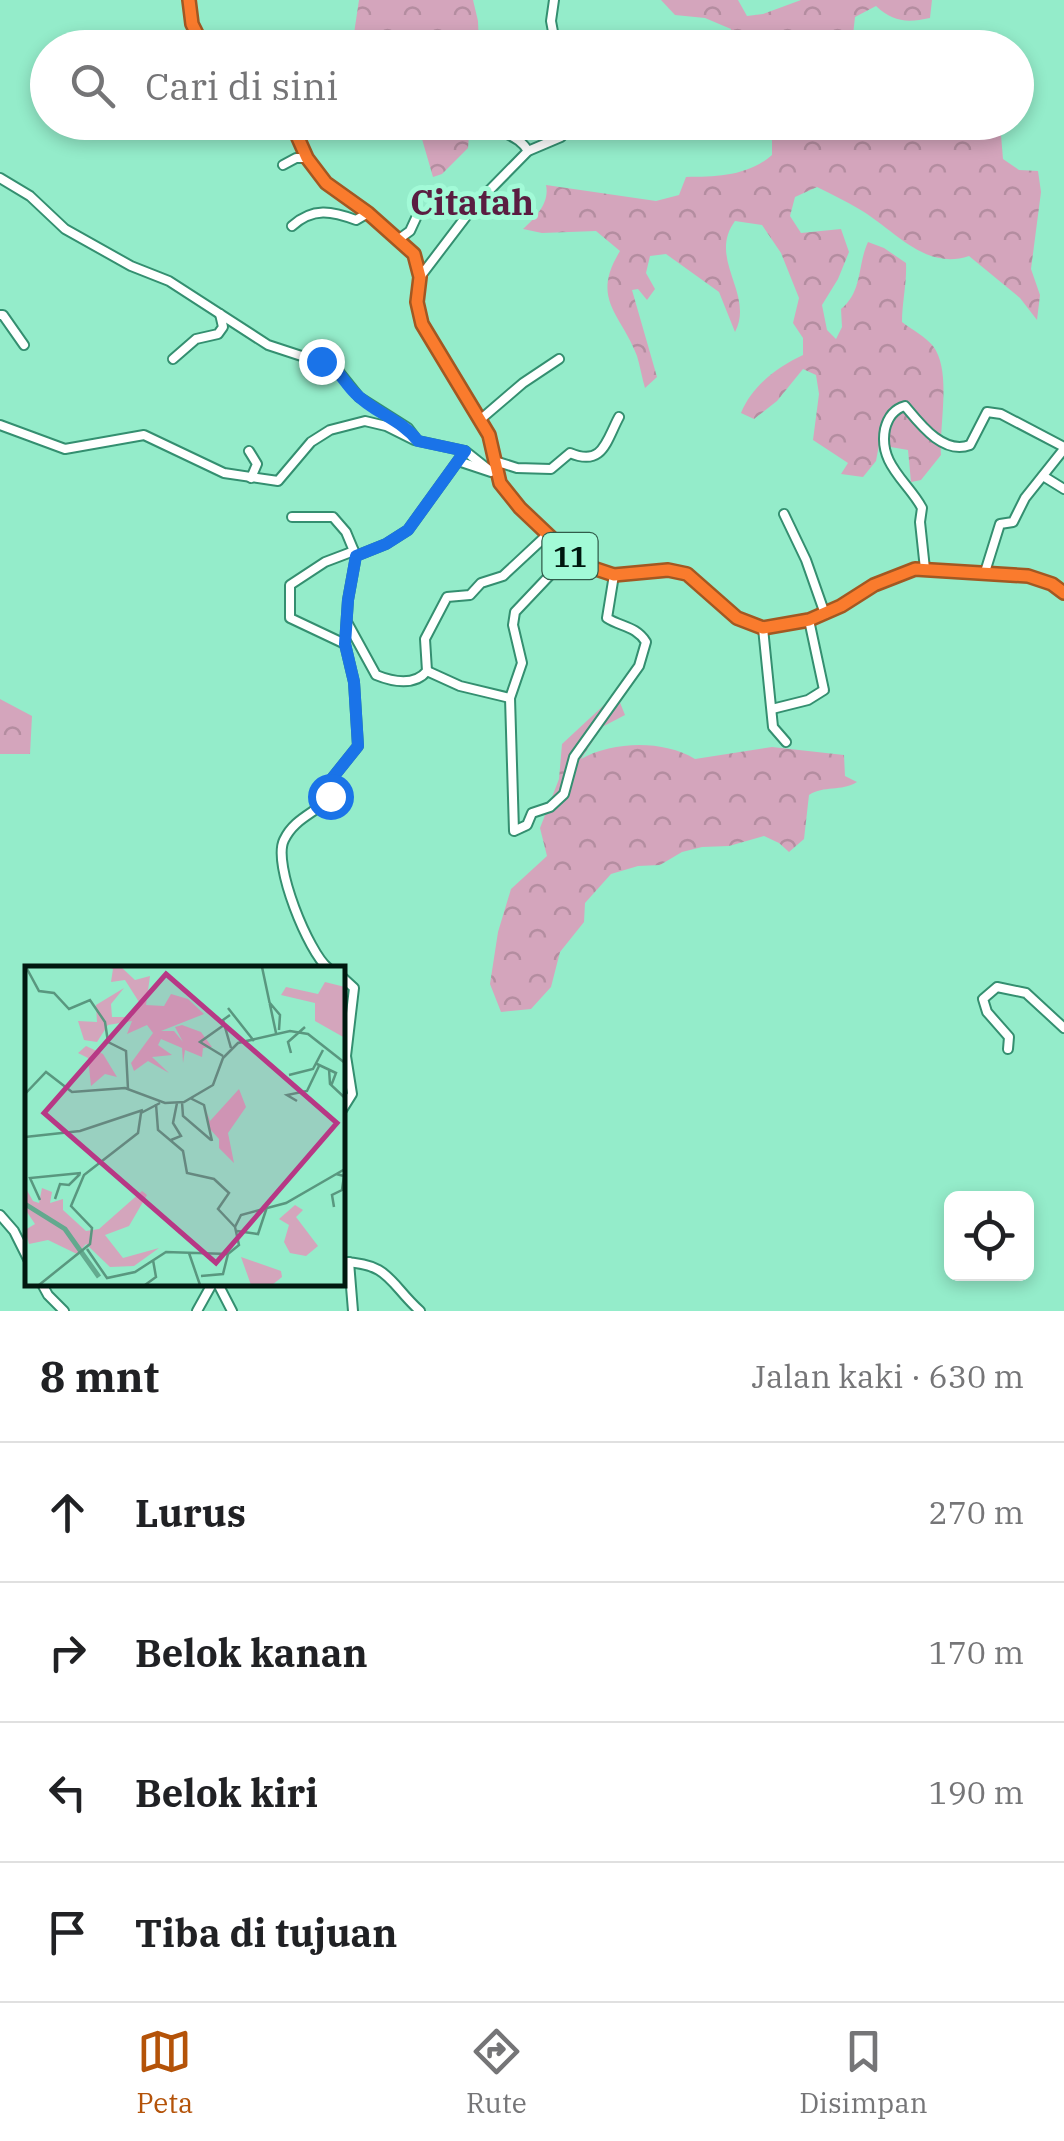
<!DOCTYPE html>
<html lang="id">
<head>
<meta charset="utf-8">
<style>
  body { margin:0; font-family:"IBM Plex Serif",serif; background:#f6f6f6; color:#202124 }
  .controls { position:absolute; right:30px; bottom:30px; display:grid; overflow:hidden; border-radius:15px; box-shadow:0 5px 15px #0003 }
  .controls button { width:90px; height:90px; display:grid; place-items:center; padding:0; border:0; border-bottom:2px solid #e0e0e0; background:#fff; color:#202124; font:50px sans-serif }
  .stop { position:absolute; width:30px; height:30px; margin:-22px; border:8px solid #1a73e8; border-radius:50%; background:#fff }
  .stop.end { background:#1a73e8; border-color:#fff; box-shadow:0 2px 10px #0008 }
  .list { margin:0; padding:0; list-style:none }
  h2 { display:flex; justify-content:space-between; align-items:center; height:130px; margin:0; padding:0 40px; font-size:42px }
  h2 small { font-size:32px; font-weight:400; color:#757577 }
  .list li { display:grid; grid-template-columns:65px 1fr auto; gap:30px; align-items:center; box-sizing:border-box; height:140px; padding:0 40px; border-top:2px solid #e0e0e0 }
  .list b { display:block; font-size:38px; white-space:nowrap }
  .list em { font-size:32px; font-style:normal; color:#757577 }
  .icon { flex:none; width:55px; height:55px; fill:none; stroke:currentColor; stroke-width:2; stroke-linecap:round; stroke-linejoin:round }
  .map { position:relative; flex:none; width:1064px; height:1311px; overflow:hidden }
  .search { position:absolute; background:#fff; box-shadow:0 5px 15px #0003; left:30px; right:30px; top:30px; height:110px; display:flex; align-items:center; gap:25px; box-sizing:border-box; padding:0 35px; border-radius:55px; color:#757577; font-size:38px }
  .sheet { height:690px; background:#fff }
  nav { display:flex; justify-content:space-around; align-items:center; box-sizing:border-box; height:140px; border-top:2px solid #e0e0e0; background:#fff; font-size:28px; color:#757577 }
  nav a { display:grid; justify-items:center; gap:5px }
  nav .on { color:#b45309 }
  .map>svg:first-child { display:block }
</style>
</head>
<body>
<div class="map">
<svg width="1064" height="1311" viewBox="0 0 1064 1311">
  <defs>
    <pattern id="forest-crowns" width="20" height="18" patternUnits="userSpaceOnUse" patternTransform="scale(2.5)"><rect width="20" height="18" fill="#d4a5bc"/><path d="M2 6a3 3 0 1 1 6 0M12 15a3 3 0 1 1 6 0" fill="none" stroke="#b48da0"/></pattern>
  </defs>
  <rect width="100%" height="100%" fill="#94ecca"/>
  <g fill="url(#forest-crowns)">
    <path d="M 359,0 L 473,0 L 478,21 L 479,47 L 352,47 Z"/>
    <path d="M 661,0 L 738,0 L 747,16 L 763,14 L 801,0 L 932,0 L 930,18 C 907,23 893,22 876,6 L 855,17 L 853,35 L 865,47 L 730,48 L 731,29 L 705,18 L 675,15 Z"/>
    <path d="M 411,123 L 470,123 L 468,148 L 442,174 L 433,177 L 422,139 Z"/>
    <path d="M 772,123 L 1000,123 L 1003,159 L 1019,170 L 1038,171 L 1041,192 L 1031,269 L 1040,295 L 1037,320 L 1020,298 L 969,256 C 925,271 895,230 859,209 C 846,201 831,194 817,187 L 795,197 L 790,216 L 801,233 L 841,229 L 849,252 L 838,279 L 822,305 L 827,330 L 836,339 L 842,327 L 841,309 C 863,291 857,266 868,242 L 884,248 L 906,263 C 907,283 902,302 902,322 C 911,329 926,337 933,346 C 952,371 939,424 941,455 L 921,480 L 911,482 L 908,450 L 879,445 L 876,461 L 863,477 L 841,474 L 848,463 L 813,440 L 819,394 L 816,375 L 803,369 L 777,401 L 754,419 L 741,413 C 752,386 777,367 803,355 L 803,338 L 793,323 L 799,298 L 781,253 L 762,225 L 735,221 C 707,259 755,294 735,332 L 719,292 L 666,254 L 650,256 L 646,273 L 655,289 L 647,300 L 638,289 L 632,290 L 657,377 L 645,388 C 642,378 640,366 637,356 C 621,313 590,300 620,251 L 596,231 L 542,233 L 523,229 C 535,218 550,203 546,185 L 656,201 L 679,195 L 686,177 C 717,177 748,176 772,155 Z"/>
    <path d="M 0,699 L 32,716 L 30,754 L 0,754 Z"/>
    <path d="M 619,700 L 625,715 L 602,727 L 581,759 C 614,741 663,740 695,759 L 772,747 L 844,755 L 845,776 L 857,782 C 841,792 824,785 809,795 L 804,839 L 789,852 L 779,843 L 764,836 L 729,846 L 702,847 L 682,852 L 660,865 L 638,866 L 611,874 L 585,903 L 584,922 L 560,952 L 551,987 L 531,1009 L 501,1012 L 490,984 L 498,932 L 511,889 L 547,856 L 540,828 L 559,779 L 562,744 L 604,705 Z"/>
  </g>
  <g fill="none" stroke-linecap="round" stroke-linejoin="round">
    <g stroke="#348f70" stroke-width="12">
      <g id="minor">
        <path d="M 554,0 L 551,21 L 556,48"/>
        <path d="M 489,122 C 502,135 519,135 528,151"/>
        <path d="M 283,165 L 296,158 L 307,158"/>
        <path d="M 0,178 L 30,196 L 65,229 L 131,266 L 169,281 L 268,345 L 335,367 L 359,397 L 408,428 L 417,440"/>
        <path d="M 292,226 C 313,207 332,211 356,220 L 368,213"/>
        <path d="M 399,239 L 410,231 L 416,218"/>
        <path d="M 420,277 L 474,206 L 528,151 L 561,137 L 575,122"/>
        <path d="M 0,315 L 3,315 L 24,345"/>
        <path d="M 173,359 L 196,339 L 218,334 L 223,327 L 220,314"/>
        <path d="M 481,419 L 523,383 L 559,359"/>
        <path d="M 0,425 L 65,449 L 144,435 L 224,473 L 278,481 L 311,442 L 330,430 L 365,421 L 386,426 L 414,440 L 465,451 L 489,470"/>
        <path d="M 249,451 L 257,464 L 251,478"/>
        <path d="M 458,461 L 491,472"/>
        <path d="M 498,462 L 517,468 L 551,469 L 570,453 C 603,467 606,441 619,417"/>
        <path d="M 1043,476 L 1064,489"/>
        <path d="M 784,514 L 806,560 L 825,614"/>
        <path d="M 292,517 L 333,517 L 346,532 L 356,556"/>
        <path d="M 564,539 L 584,564"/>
        <path d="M 569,555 L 515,612 L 513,625 L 522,663 L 510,698 L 514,831 L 527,825 L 532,813 L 550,807 L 564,794 L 574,757 L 639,666 L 646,642 C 636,626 621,627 607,618 L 614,575"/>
        <path d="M 925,569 L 920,522 L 922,508 C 908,482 878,464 885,429 C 888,417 894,409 905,406 C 920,424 943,455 970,445 L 987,412 L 1001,414 L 1064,447"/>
        <path d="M 985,572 L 1000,524 L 1013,522 L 1025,498 L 1064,449"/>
        <path d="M 348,624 L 376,675 C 393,682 415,686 427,671 L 425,639 L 447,597 L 470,595 L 481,583 L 503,576 L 547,535"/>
        <path d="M 763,628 L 773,727 L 786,742"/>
        <path d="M 345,644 L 290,618 L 290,585 L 325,562 L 354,551"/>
        <path d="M 427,671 L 460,686 L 510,698"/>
        <path d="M 772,709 L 808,700 L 824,690 L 809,620"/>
        <path d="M 328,968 C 309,953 272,864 284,840 C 294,819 313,814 329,799 L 330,781 L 358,746 L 354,682 L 345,644 L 348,600 L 356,556 L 386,544 L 408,530 L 465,451"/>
        <path d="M 342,977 L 354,988 L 346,1056 L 352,1094 L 342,1110"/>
        <path d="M 1008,1049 L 1009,1037 L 987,1012 L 983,999 L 997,987 L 1026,993 L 1064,1028"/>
        <path d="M 0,1215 L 14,1231 L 28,1259"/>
        <path d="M 342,1262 C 390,1263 389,1283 420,1311"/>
        <path d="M 349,1262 L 353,1311"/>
        <path d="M 42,1284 L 48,1295 L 64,1311"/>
        <path d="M 218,1284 L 232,1311"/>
        <path d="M 197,1311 L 212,1284"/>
      </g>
    </g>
    <g stroke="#a25822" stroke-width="16">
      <g id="highway">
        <path d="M 189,0 L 192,24 L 204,48"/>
        <path d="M 291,122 L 307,158 L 326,183 L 368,213 L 414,254 L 420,277 L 417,302 L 422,324 L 489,435 L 500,483 L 520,508 L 578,563 L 614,575 L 668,570 L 687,574 L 737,618 L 763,628 L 809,620 L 841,606 L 874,585 L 915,569 L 1028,576 L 1052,584 L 1064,593"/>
      </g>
    </g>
    <use href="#minor" stroke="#fff" stroke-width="8"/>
    <use href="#highway" stroke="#fa7b2d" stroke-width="11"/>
  </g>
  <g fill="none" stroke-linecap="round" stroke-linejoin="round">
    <path stroke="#1a73e8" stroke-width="12" d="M 321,361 C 340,369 342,380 355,393 C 374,413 401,419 418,441 L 465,451 L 408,530 L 386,544 L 356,556 L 348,600 L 345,644 L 354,682 L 358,746 L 330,781 L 330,796"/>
  </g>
  <g text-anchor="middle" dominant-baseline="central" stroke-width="10" stroke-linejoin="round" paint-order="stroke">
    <rect fill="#a2fad7" stroke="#315c4b" stroke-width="2.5" x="542.5" y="533" width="55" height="46" rx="8"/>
    <g font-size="28" font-weight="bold" fill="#00180f">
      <text x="570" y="556">11</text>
    </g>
    <g font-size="35" font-weight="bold" fill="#5a1d41" stroke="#a2fad7">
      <text x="472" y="202">Citatah</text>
    </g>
  </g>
  <g transform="translate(25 966)">
    <rect width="320" height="320" fill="#94ecca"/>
    <path d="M 82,1 L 96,1 L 110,14 L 125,10 L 121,39 L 139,40 L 146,28 L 163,33 L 179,48 L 136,65 L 149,65 L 158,76 L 150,61 L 157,59 L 176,66 L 187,81 L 178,82 L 177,91 L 160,84 L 158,97 L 157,82 L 136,73 L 133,79 L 147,89 L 127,91 L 144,107 L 123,95 L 109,105 L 106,97 L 128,67 L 122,59 L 102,68 L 107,55 L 83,59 L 72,76 L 59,74 L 53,55 L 72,56 L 71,39 L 99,22 L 86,38 L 87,51 L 107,51 L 114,36 L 100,14 L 86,16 L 88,3 ZM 300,16 L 320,21 L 320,72 L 290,55 L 290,37 L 256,29 L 261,21 L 293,28 ZM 61,80 L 78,88 L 92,111 L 80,108 L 66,120 L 63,92 L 53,87 ZM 214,123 L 221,141 L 203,167 L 209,197 L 194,182 L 194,173 L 185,163 L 182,146 L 185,155 ZM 0,221 L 8,235 L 14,237 L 17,222 L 27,226 L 25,237 L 38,233 L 38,244 L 61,265 L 74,263 L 117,225 L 122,229 L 104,260 L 80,269 L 98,292 L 134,282 L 109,300 L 85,301 L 61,278 L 52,288 L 23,274 L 4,278 L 0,264 L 10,258 L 0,243 ZM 270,239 L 278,244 L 271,251 L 293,280 L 281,290 L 265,287 L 259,276 L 264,259 L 254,253 ZM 216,291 L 256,305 L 257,311 L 247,319 L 226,319 Z" fill="#d4a5bc"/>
    <path fill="none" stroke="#63a98e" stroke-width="5" d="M 0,238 L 40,263 L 74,311"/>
    <path fill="none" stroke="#59977f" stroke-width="2.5" d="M 1,1 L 14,25 L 29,27 L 44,43 L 65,34 L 80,56 L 83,76 L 101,85 L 103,123M 237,1 L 251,67M 244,36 L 255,49 L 254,64M 203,42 L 229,75M 205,49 L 198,54 L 206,82M 266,87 L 263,76 L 280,61M 198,90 L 175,76 L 199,59M 292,98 L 311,107 L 306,120M 304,103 L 305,118 L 320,132M 264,109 L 288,103 L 298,84M 0,128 L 21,106 L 47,126 L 100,122 L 140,137 L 159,136 L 188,119 L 198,92 L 213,77 L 265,65 L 283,68 L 320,97M 165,132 L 179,139 L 187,175M 272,135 L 262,129 L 282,125 L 294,100M 157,136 L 158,150 L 186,174M 131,138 L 133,164 L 158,185 L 162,207 L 189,213 L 204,227 L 193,243 L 210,261M 0,171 L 55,165 L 118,144M 146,174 L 156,170 L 148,157 L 152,137M 30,233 L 35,218 L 44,219 L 55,208M 15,234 L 5,212 L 56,207M 309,241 L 307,229 L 317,224 L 319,210 L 311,208M 212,265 L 233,268 L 242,241M 62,283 L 82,312 L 110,306 L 141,286 L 203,288 L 214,279 L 210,261 L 216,249 L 261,237 L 320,203M 164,287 L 175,319M 176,310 L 198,308 L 203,288M 14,319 L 65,278 L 67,262 L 46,240 L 59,209 L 113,167 L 116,147 L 135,137M 120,319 L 131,311 L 128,294"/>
    <path fill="#b73885" fill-opacity="0.15" stroke="#b73885" stroke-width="5" d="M 141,8 L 312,157 L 191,297 L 19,147 Z"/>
    <rect width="320" height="320" fill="none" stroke="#00180f" stroke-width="5"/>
  </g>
</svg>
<div class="controls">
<button><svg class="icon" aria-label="locate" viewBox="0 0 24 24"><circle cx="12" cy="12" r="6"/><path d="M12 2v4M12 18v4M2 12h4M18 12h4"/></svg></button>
</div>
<div class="stop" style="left:330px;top:796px"></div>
<div class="stop end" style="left:321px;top:361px"></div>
<div class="search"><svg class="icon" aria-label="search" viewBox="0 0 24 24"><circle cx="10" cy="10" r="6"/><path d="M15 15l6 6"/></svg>Cari di sini</div>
</div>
<section class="sheet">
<h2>8 mnt<small>Jalan kaki · 630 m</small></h2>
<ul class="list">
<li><svg class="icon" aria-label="ahead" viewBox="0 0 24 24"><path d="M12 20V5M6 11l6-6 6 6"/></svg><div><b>Lurus</b></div><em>270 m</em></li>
<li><svg class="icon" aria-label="right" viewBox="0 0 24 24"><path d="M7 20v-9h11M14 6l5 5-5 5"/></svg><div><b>Belok kanan</b></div><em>170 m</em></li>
<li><svg class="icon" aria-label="left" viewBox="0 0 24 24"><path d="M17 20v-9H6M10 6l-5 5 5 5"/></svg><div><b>Belok kiri</b></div><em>190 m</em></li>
<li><svg class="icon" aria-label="arrive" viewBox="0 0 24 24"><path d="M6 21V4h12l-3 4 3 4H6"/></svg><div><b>Tiba di tujuan</b></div></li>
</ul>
</section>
<nav>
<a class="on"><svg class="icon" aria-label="map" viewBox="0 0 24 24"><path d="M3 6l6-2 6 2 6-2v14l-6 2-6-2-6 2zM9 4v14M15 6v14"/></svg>Peta</a>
<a><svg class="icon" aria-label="directions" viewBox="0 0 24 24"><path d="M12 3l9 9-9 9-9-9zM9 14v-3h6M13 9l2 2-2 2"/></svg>Rute</a>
<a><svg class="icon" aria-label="saved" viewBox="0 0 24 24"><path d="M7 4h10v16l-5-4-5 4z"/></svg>Disimpan</a>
</nav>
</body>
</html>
